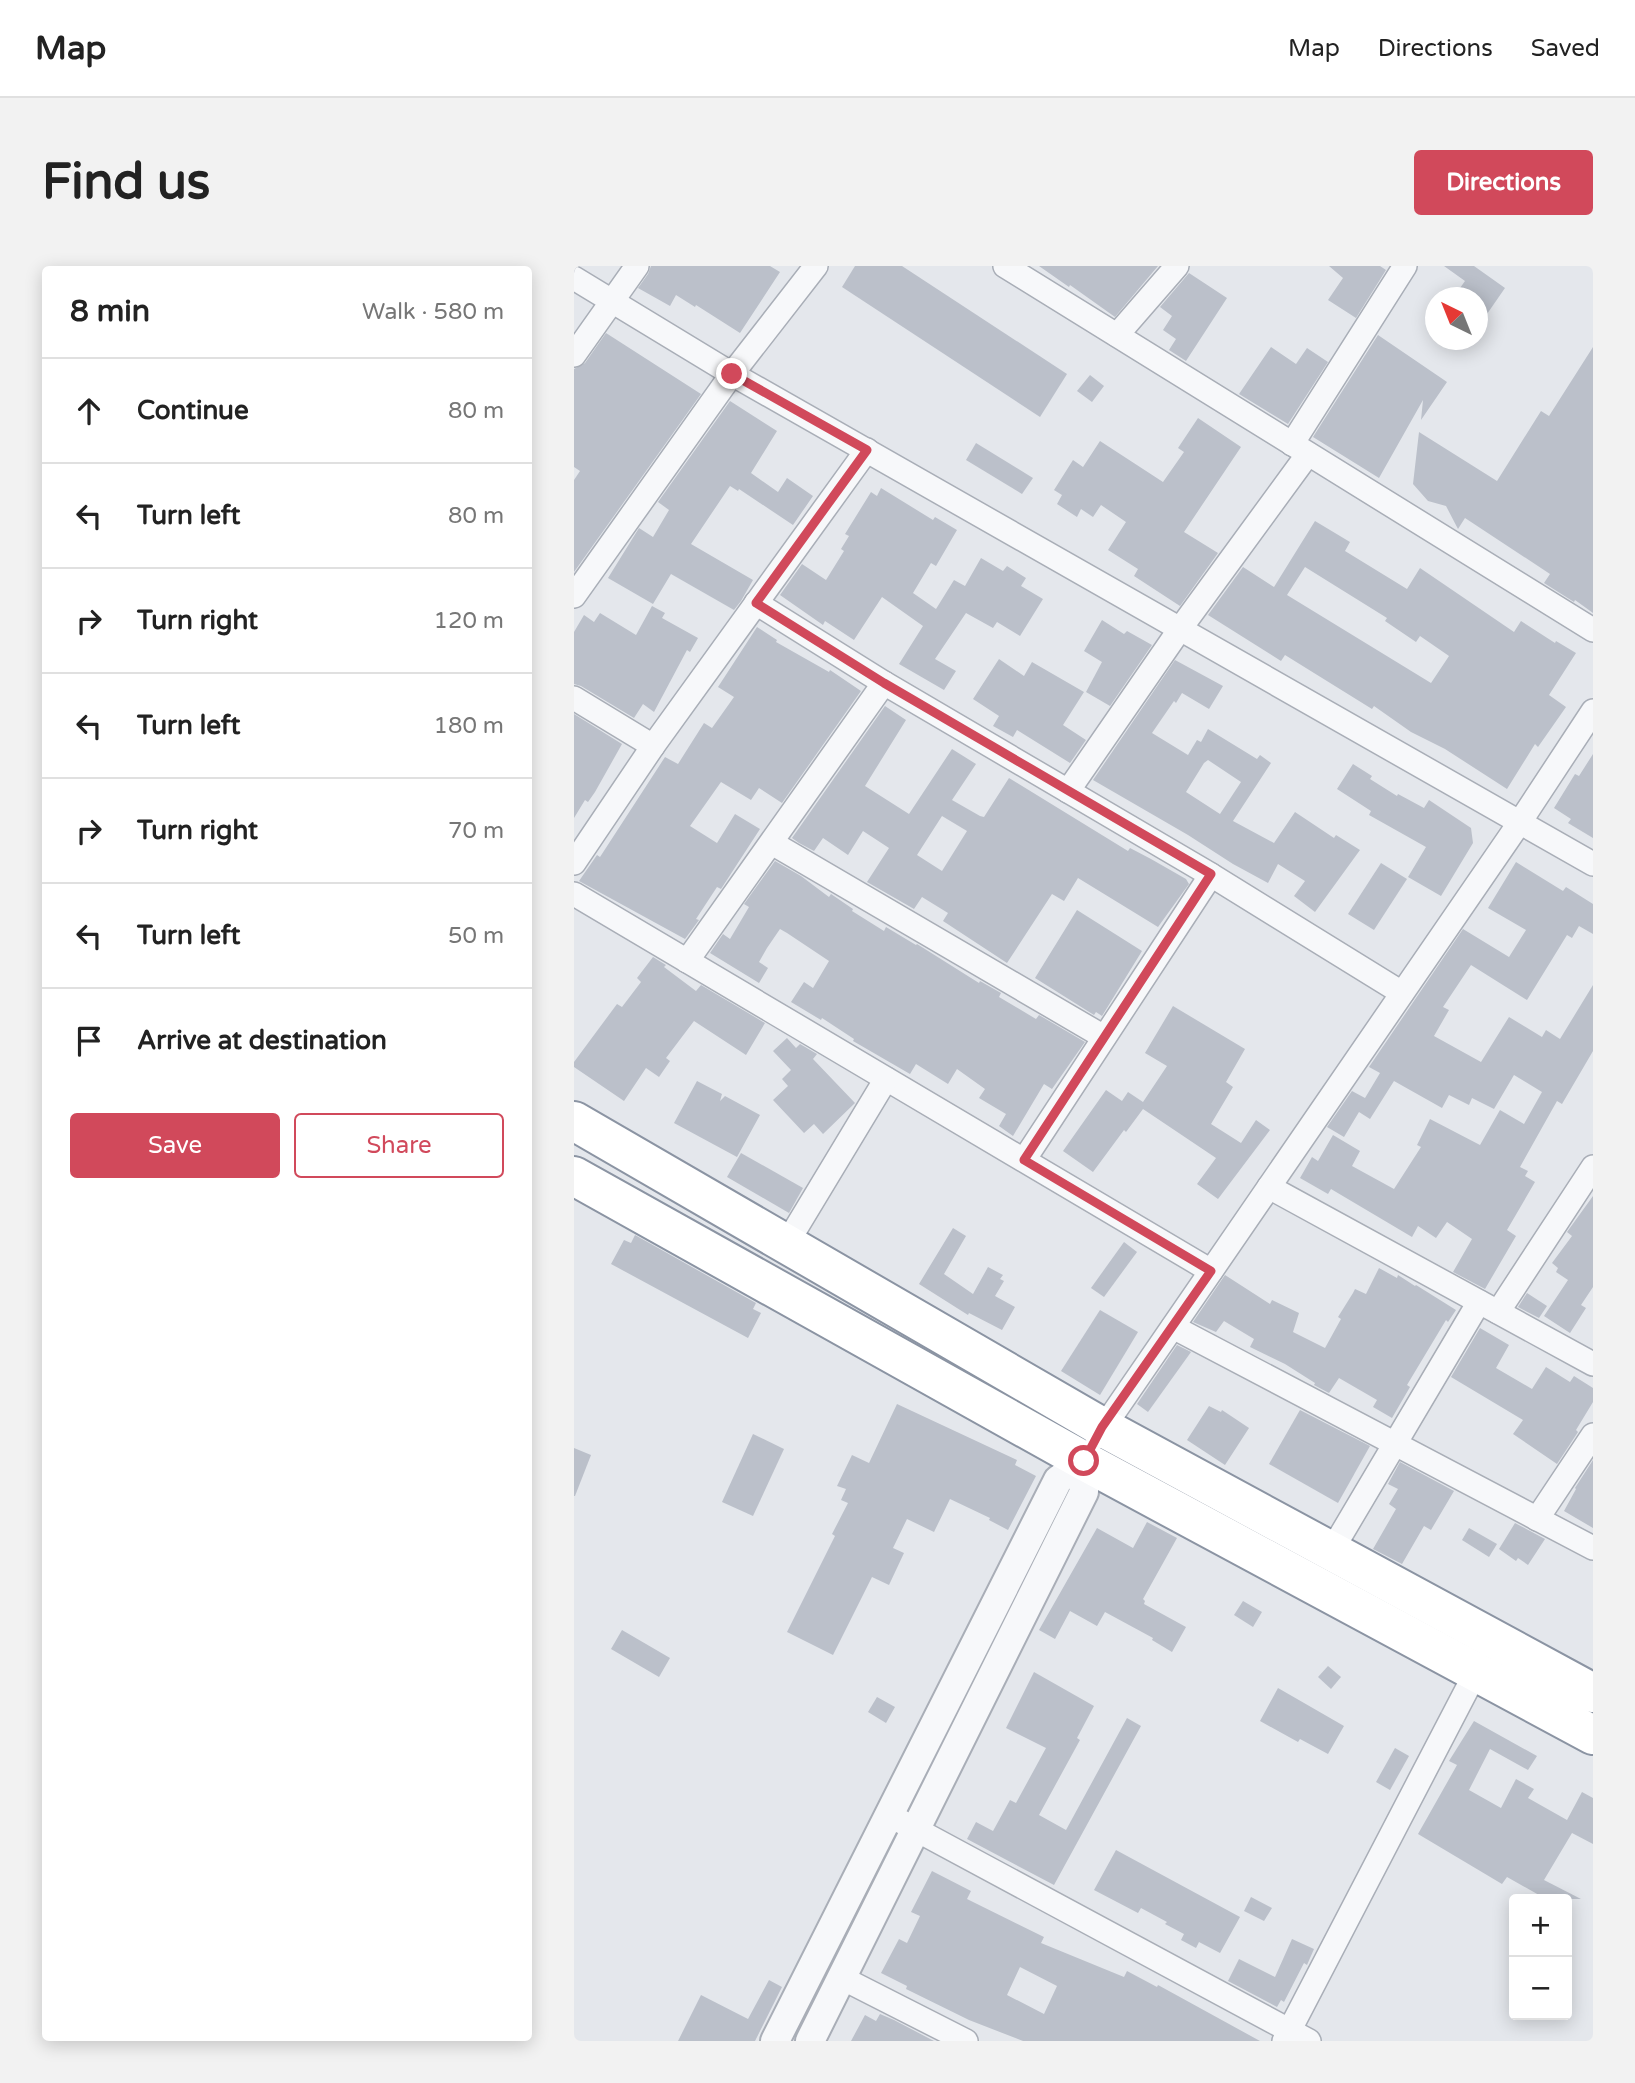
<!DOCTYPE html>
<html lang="en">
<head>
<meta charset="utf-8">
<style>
  body { margin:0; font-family:"Varela Round",sans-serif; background:#f2f2f2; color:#222 }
  .controls { position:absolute; right:21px; bottom:21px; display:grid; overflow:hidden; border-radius:7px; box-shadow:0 4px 18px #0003 }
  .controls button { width:63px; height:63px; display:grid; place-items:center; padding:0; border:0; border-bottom:2px solid #e0e0e0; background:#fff; color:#222; font:35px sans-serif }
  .compass { position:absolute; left:851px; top:21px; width:63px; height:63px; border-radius:50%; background:#fff; box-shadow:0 4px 18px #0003; rotate:317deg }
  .stop { position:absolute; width:21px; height:21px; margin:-16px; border:5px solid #d1495b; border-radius:50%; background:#fff }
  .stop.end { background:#d1495b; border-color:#fff; box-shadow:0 2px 7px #0008 }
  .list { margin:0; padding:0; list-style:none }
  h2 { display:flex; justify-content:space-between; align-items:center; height:91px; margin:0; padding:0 28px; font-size:30px }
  h2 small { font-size:23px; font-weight:400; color:#767676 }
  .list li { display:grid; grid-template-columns:46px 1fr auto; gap:21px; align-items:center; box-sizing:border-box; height:105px; padding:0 28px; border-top:2px solid #e0e0e0 }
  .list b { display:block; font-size:26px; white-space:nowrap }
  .list em { font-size:23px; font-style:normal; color:#767676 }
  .actions { display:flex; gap:14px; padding:21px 28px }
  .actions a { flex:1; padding:16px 0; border:2px solid #d1495b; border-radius:7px; text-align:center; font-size:24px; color:#d1495b }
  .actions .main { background:#d1495b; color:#fff }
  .icon { flex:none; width:38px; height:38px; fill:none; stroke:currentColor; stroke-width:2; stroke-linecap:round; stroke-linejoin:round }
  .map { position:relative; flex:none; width:1019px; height:1775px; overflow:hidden; border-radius:7px }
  header { display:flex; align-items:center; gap:42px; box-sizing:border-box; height:98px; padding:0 35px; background:#fff; border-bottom:2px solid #e0e0e0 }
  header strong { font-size:33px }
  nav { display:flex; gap:38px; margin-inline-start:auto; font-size:24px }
  .intro { display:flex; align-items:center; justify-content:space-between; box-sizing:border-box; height:168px; padding:0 42px }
  h1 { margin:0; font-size:49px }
  .button { padding:18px 32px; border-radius:7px; background:#d1495b; color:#fff; font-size:24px; font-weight:700 }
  main { display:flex; gap:42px; padding:0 42px }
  aside { flex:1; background:#fff; border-radius:7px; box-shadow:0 4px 18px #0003 }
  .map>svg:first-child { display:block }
</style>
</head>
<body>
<header>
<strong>Map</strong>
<nav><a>Map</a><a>Directions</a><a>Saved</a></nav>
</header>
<div class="intro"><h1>Find us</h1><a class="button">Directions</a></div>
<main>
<aside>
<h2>8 min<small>Walk · 580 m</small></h2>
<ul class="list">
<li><svg class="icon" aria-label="ahead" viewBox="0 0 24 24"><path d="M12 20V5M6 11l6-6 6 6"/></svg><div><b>Continue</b></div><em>80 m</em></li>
<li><svg class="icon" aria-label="left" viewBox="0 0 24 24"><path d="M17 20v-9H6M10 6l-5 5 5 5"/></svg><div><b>Turn left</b></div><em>80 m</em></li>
<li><svg class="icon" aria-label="right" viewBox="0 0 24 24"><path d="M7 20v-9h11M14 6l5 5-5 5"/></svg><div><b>Turn right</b></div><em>120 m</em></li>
<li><svg class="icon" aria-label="left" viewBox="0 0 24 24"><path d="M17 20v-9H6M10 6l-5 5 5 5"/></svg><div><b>Turn left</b></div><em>180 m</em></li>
<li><svg class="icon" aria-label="right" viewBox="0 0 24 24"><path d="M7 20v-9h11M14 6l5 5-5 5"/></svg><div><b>Turn right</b></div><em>70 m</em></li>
<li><svg class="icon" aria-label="left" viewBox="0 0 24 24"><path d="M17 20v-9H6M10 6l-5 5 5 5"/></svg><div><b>Turn left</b></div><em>50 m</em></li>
<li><svg class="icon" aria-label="arrive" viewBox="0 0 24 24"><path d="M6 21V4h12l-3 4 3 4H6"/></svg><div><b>Arrive at destination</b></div></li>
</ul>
<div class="actions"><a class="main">Save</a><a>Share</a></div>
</aside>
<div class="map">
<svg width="1019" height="1775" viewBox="0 0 1019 1775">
  <rect width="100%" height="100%" fill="#e4e7ec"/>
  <g fill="#bbc0ca" fill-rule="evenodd">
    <path d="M 77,0 L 196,0 L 206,6 L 166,67 L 122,39 L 121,41 L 102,29 L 96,40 L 64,22 L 74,8 Z"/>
    <path d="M 281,0 L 328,0 L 493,108 L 466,151 L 268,21 Z"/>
    <path d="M 465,0 L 584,0 L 541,51 L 496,19 L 495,21 Z"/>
    <path d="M 755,0 L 806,0 L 812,4 L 782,52 L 754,34 L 769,12 Z"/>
    <path d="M 870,0 L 900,0 L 931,22 L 904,61 L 904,32 L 879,32 L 891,15 Z"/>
    <path d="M 615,7 L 653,32 L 612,95 L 595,84 L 602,73 L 589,64 L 598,50 L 586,41 Z"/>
    <path d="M 32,67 L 127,128 L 0,306 L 0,214 L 6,205 L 0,201 L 0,103 L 11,97 Z"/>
    <path d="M 804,69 L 873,116 L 847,154 L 849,134 L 805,212 L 739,171 Z"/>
    <path d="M 697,81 L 722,98 L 733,82 L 754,96 L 714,158 L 665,128 Z"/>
    <path d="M 1019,81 L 1019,347 L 1001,334 L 1000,336 L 970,317 L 976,308 L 891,252 L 884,263 L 872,240 L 854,235 L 839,218 L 845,166 L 923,215 L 967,145 L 975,150 Z"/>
    <path d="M 516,109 L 530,120 L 518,136 L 503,125 Z"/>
    <path d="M 156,135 L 203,165 L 177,207 L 204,226 L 213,212 L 239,230 L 219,259 L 165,223 L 164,225 L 156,220 L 117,278 L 179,314 L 167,335 L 160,344 L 97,308 L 79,338 L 34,312 L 65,262 L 79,271 L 95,244 L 84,236 Z"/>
    <path d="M 624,152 L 667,181 L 610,266 L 644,287 L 606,340 L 560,310 L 564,303 L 534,284 L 552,256 L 527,239 L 519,251 L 507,243 L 503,251 L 483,238 L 488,229 L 480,224 L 499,194 L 509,201 L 526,175 L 589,216 L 610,186 L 604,182 Z"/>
    <path d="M 402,177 L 459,212 L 448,228 L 392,194 Z"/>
    <path d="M 307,222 L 359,254 L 361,251 L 383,264 L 362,300 L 357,297 L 339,327 L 362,343 L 380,314 L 391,320 L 407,292 L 429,305 L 433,300 L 452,312 L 447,320 L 469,333 L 446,370 L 423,356 L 419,362 L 392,347 L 361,393 L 382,405 L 370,424 L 325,398 L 349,360 L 308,331 L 280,374 L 251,355 L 249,359 L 206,329 L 228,298 L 252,314 L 270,285 L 267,283 L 275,270 L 271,268 L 297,226 L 303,230 Z"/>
    <path d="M 741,255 L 776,276 L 771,285 L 833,323 L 846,302 L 940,366 L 947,355 L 981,377 L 982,375 L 1002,387 L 975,429 L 992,441 L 964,481 L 961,478 L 933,523 L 871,483 L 837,466 L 800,440 L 798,443 L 711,389 L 707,395 L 634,349 L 669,301 L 700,321 ZM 731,301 L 813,352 L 811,355 L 842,376 L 846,370 L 875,390 L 857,417 L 713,329 Z"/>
    <path d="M 78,340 L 91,347 L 88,352 L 124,372 L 116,386 L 113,384 L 80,446 L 69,438 L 60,452 L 7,420 L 0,418 L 0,366 L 10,349 L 20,356 L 26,347 L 62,369 Z"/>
    <path d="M 528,354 L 550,368 L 553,365 L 578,379 L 536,440 L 512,426 L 528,396 L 510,385 Z"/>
    <path d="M 183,361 L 203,374 L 202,376 L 255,406 L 256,404 L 287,425 L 208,537 L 185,522 L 177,534 L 147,516 L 116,560 L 143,577 L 161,548 L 186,563 L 147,623 L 143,621 L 122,653 L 125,654 L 111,673 L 5,615 L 23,589 L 26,591 L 91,491 L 104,498 L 130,457 L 138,462 L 160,431 L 144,421 Z"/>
    <path d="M 425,393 L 450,410 L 458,396 L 510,426 L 489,459 L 512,474 L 496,497 L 443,464 L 439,471 L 419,460 L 425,450 L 399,433 Z"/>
    <path d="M 601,394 L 649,420 L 635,443 L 608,427 L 602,437 L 600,435 L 578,467 L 614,489 L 623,474 L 627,476 L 634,463 L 683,493 L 686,489 L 697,497 L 659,555 L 700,577 L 721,546 L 760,572 L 762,569 L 786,584 L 741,646 L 720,630 L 731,615 L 704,598 L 694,617 L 659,598 L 614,569 L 519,514 ZM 634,494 L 667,516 L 646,548 L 612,526 L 630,497 Z"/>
    <path d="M 311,440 L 332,454 L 291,520 L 335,548 L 378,483 L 402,498 L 378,534 L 406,550 L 410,551 L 435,512 L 554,585 L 556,582 L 577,593 L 612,613 L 615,618 L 584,661 L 504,612 L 490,635 L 478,628 L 433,697 L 369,655 L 374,647 L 348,631 L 340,643 L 293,616 L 315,582 L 289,565 L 274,589 L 249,572 L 240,585 L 225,577 L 218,572 ZM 368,550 L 393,565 L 368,605 L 343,589 Z"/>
    <path d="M 0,448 L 48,478 L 21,526 L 14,536 L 11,534 L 0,552 Z"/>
    <path d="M 1019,488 L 1019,572 L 994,557 L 997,553 L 980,542 L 1001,508 L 1005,510 Z"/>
    <path d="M 779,498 L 798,510 L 796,513 L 823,530 L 824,528 L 850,542 L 855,534 L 897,562 L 899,577 L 867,630 L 834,611 L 852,581 L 795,549 L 797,545 L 763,523 Z"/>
    <path d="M 201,595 L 227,610 L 255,631 L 257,628 L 279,643 L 278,645 L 310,665 L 312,661 L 342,679 L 343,678 L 405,717 L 406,715 L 427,727 L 425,731 L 462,753 L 465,749 L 511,776 L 478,823 L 470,818 L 439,870 L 425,860 L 432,848 L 405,832 L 411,823 L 383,803 L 374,818 L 342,798 L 336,808 L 279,775 L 280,773 L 248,752 L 247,754 L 217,736 L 230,716 L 239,722 L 255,695 L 213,667 L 206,663 L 193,682 L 185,696 L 194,702 L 185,717 L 136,687 L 149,668 L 156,673 L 175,641 L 170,638 Z"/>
    <path d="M 942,596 L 989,625 L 992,621 L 1019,638 L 1019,668 L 1005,660 L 998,672 L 993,669 L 953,734 L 897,699 L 869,741 L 875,744 L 860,770 L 907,796 L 935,751 L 968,771 L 972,764 L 986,773 L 1019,719 L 1019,785 L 988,838 L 983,835 L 946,901 L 954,905 L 951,910 L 961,916 L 933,964 L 942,970 L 911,1023 L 879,1006 L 898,973 L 873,956 L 862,972 L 844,960 L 838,971 L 757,923 L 754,928 L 726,912 L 738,891 L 744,895 L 759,869 L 786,885 L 778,900 L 820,923 L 847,881 L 843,879 L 856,853 L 906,879 L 926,844 L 950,858 L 968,826 L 940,809 L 920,843 L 898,832 L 895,839 L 875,829 L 868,842 L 820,815 L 796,853 L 785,846 L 770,871 L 753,861 L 778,825 L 791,832 L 806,807 L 795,801 L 889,663 L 935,691 L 952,664 L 914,642 Z"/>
    <path d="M 807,597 L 833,613 L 800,664 L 774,648 Z"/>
    <path d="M 503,644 L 568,685 L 528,750 L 522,746 L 520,749 L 461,712 Z"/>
    <path d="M 79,691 L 92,699 L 90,701 L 122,725 L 127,719 L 191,757 L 172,789 L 120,755 L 92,792 L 96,795 L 85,811 L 72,802 L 50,835 L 0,801 L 0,796 L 43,738 L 48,741 L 67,716 L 63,712 Z"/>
    <path d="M 599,740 L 671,783 L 652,816 L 659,821 L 637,858 L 667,877 L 682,854 L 696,864 L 644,933 L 623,918 L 642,892 L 569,843 L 552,866 L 550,864 L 519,906 L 489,885 L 532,824 L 548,835 L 554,826 L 569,836 L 593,800 L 571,787 Z"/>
    <path d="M 213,772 L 222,782 L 226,778 L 243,788 L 239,793 L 281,837 L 249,868 L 240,858 L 230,867 L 199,834 L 214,820 L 208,813 L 217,804 L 199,785 Z"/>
    <path d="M 123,815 L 148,828 L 146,835 L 151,830 L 186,849 L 163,891 L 100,857 Z"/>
    <path d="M 167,887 L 229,922 L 215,947 L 153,911 Z"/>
    <path d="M 1019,930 L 1019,1021 L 1007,1039 L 1012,1042 L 996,1067 L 970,1050 L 994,1014 L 982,1006 L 984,1002 L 978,997 L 998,970 L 993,966 Z"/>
    <path d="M 379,962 L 392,970 L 370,1008 L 399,1028 L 414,1001 L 429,1009 L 426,1013 L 430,1015 L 421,1030 L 441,1041 L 428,1064 L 395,1047 L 394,1049 L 345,1018 Z"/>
    <path d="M 61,969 L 182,1037 L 179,1043 L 187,1047 L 174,1072 L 37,998 L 50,974 L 57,977 Z"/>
    <path d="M 550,976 L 563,986 L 530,1031 L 517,1022 Z"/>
    <path d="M 805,1002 L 823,1012 L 824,1009 L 841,1020 L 842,1019 L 882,1044 L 874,1056 L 872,1054 L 833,1119 L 836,1121 L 818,1152 L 799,1141 L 803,1134 L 765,1112 L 755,1127 L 740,1119 L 741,1117 L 711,1098 L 676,1081 L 680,1073 L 650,1055 L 642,1066 L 619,1056 L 651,1009 L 696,1038 L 698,1034 L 725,1047 L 719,1066 L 751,1082 L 767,1053 L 764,1051 L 779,1027 L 781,1023 L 792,1028 Z"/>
    <path d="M 953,1027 L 973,1040 L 965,1052 L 944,1041 Z"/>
    <path d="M 526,1044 L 564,1066 L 526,1129 L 487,1105 Z"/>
    <path d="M 906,1062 L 935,1079 L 922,1102 L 958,1123 L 972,1101 L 996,1116 L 1000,1110 L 1019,1122 L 1019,1136 L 1002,1164 L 1004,1166 L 983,1198 L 939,1168 L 949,1154 L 877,1111 Z"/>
    <path d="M 603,1079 L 617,1086 L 574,1146 L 563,1138 Z"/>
    <path d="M 323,1138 L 443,1194 L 441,1199 L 462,1210 L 434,1264 L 415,1254 L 416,1252 L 376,1233 L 360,1266 L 333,1253 L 319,1282 L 330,1287 L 315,1319 L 298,1311 L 259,1389 L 213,1366 L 261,1270 L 258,1268 L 274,1237 L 267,1234 L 272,1223 L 263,1220 L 278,1189 L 295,1197 Z"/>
    <path d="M 635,1140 L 647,1146 L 648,1144 L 675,1162 L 651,1199 L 613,1174 Z"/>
    <path d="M 726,1144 L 796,1180 L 764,1237 L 695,1198 Z"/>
    <path d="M 179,1168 L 210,1183 L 179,1250 L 148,1236 Z"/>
    <path d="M 0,1182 L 17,1189 L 1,1230 L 0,1230 Z"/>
    <path d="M 1019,1194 L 1019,1262 L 990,1245 L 1002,1223 L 1001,1222 Z"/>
    <path d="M 826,1196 L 880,1225 L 857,1264 L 850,1260 L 828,1298 L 799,1283 L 822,1243 L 815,1238 L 824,1223 L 814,1218 Z"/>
    <path d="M 573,1256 L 603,1272 L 569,1333 L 571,1335 L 570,1338 L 612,1361 L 598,1386 L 578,1374 L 579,1372 L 531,1346 L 523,1360 L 496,1345 L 481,1373 L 465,1364 L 523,1262 L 559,1282 Z"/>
    <path d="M 941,1257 L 971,1273 L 954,1299 L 944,1292 L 942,1295 L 925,1283 Z"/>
    <path d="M 895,1262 L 923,1278 L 915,1291 L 888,1274 Z"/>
    <path d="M 669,1335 L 688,1346 L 679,1361 L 660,1349 Z"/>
    <path d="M 48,1364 L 96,1392 L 85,1411 L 37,1383 Z"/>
    <path d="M 754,1400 L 767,1411 L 757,1423 L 744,1411 Z"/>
    <path d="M 460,1406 L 520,1440 L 503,1472 L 506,1474 L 465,1549 L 492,1564 L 553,1452 L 567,1460 L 480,1619 L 393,1573 L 402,1556 L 419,1565 L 436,1534 L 442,1537 L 472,1482 L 432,1462 Z"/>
    <path d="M 704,1422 L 770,1460 L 754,1488 L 726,1473 L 724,1476 L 686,1455 Z"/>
    <path d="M 303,1431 L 321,1441 L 312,1457 L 294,1446 Z"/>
    <path d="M 900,1455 L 963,1490 L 954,1504 L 916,1483 L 895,1524 L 927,1542 L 942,1513 L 960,1523 L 954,1532 L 993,1554 L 1008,1526 L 1019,1532 L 1019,1578 L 998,1567 L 970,1614 L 1007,1633 L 972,1633 L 933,1611 L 928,1618 L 844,1568 L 883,1499 L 875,1495 Z"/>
    <path d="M 821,1482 L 835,1490 L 816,1524 L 802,1516 Z"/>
    <path d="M 542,1584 L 666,1651 L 646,1687 L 625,1676 L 622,1682 L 607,1674 L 610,1668 L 591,1658 L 593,1656 L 567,1642 L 564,1647 L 520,1624 Z"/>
    <path d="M 358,1605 L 397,1625 L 393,1633 L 470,1671 L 467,1677 L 550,1711 L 553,1705 L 583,1721 L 584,1719 L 686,1775 L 449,1775 L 395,1754 L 332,1723 L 333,1720 L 307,1707 L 325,1673 L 333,1677 L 346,1650 L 337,1646 ZM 446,1701 L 483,1720 L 470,1748 L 433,1729 Z"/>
    <path d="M 677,1631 L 698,1642 L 690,1655 L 670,1645 Z"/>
    <path d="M 718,1673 L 740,1683 L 733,1699 L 730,1697 L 710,1736 L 707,1734 L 703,1741 L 654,1715 L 665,1693 L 701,1711 Z"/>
    <path d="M 195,1714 L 208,1721 L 181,1775 L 104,1775 L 127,1729 L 174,1753 Z"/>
    <path d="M 306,1748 L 320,1754 L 360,1775 L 277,1775 L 291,1749 L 302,1755 Z"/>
  </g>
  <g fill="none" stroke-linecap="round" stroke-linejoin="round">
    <g stroke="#a9aeb7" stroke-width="26">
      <g id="minor">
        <path d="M 431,0 L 1019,364"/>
        <path d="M 0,12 L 158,108 L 1019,598"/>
        <path d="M 543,69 L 603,0"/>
        <path d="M 0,89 L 63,0"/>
        <path d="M 718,178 L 831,0"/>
        <path d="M 0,330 L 158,108 L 242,0"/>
        <path d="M 182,337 L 310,417 L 637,609 L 828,727"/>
        <path d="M 0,432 L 79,480"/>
        <path d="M 494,525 L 606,363 L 734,188"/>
        <path d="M 198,577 L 530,771"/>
        <path d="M 0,597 L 79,480 L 293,184"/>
        <path d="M 0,628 L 637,1005"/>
        <path d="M 113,695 L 310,417"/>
        <path d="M 450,894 L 637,609"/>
        <path d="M 695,921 L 1019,1098"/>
        <path d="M 213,977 L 312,813"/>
        <path d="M 924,1046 L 1019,901"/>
        <path d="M 599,1061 L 1019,1282"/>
        <path d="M 523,1171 L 946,556 L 1019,445"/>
        <path d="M 963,1253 L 1019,1169"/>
        <path d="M 758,1284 L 905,1036"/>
        <path d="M 315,1549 L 735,1775"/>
        <path d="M 268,1712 L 392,1775"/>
        <path d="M 710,1775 L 902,1406"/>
      </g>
    </g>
    <g stroke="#a9aeb7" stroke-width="32">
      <g id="tertiary">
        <path d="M 201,1775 L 484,1214 L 510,1195"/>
        <path d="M 236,1775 L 510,1226 L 510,1195"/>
      </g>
    </g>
    <g stroke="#8b94a3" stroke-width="42">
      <g id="trunk">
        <path d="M 0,855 L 528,1161 L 1019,1427"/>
        <path d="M 0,910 L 510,1195 L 1019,1469"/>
      </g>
    </g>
    <use href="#minor" stroke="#f7f8fa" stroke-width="23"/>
    <use href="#tertiary" stroke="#f7f8fa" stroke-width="28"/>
    <use href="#trunk" stroke="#fff" stroke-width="38"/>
  </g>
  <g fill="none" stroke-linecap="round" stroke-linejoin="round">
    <path stroke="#d1495b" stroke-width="9" d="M 158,108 L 293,184 L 182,337 L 310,417 L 637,608 L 450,894 L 637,1005 L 528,1161 L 510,1195"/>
  </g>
</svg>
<div class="controls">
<button>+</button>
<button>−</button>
</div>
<svg class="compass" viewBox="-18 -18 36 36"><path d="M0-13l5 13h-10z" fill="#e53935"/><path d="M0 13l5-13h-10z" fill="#767676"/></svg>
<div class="stop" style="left:510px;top:1195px"></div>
<div class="stop end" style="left:158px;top:108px"></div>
</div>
</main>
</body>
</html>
